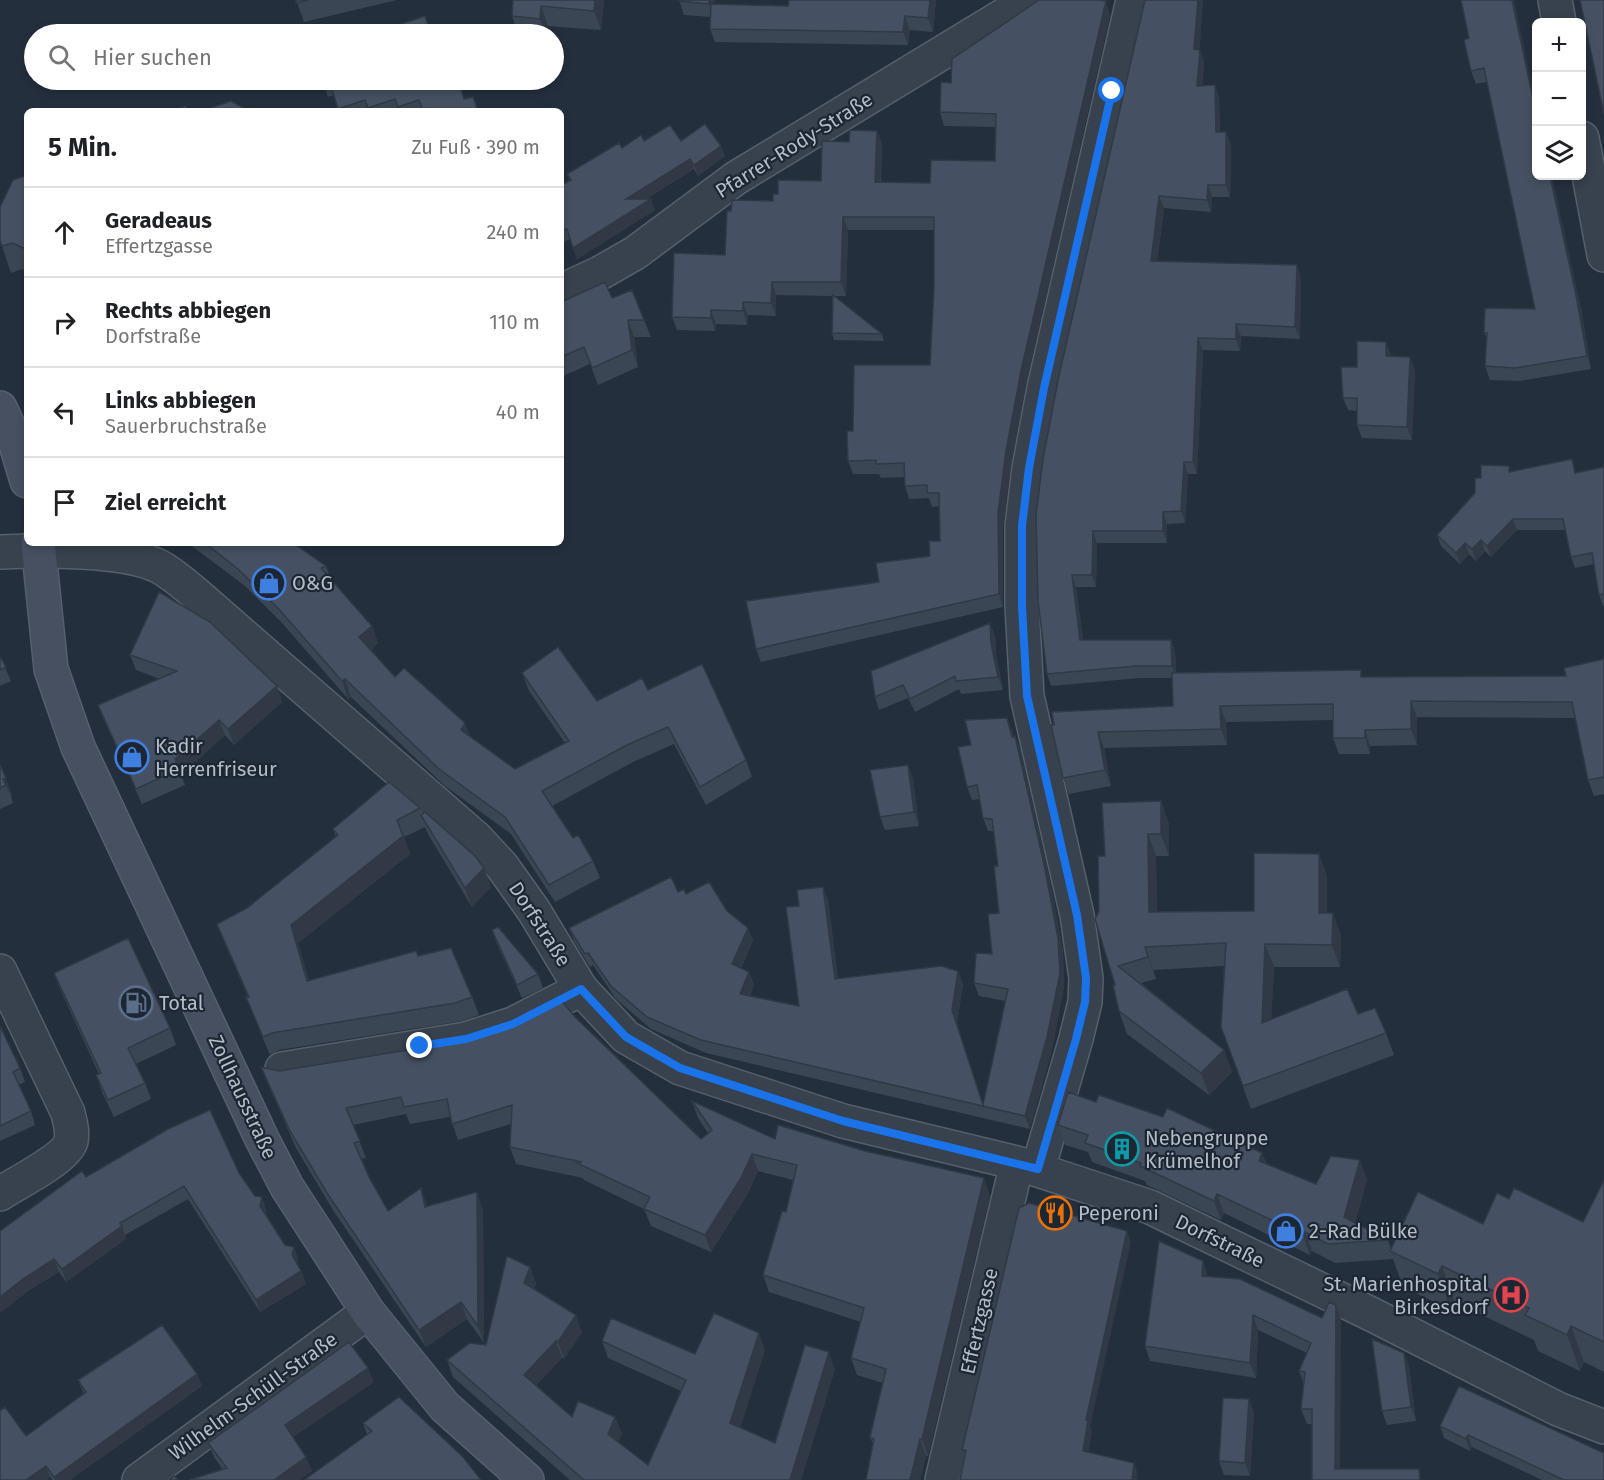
<!DOCTYPE html>
<html lang="de">
<meta charset="utf-8">
<style>
:root{--surface:#fff;--page:#f6f6f6;--text:#202124;--muted:#757577;--line:#e0e0e0}
body{margin:0;font-family:"Fira Sans",sans-serif;background:var(--page);color:var(--text)}
.controls{position:absolute;right:18px;top:18px;display:grid;overflow:hidden;border-radius:9px;box-shadow:0 3px 9px #0003}
.controls button{width:54px;height:54px;display:grid;place-items:center;padding:0;border:0;border-bottom:2px solid var(--line);background:var(--surface);color:var(--text);font:30px sans-serif}
.stop{position:absolute;width:18px;height:18px;margin:-14px;border:4px solid #1a73e8;border-radius:50%;background:#fff}
.stop.end{background:#1a73e8;border-color:#fff;box-shadow:0 2px 6px #0008}
.list{margin:0;padding:0;list-style:none}
h2{display:flex;justify-content:space-between;align-items:center;height:78px;margin:0;padding:0 24px;font-size:26px}
h2 small{font-size:20px;font-weight:400;color:var(--muted)}
.list li{display:grid;grid-template-columns:39px 1fr auto;gap:18px;align-items:center;box-sizing:border-box;height:90px;padding:0 24px;border-top:2px solid var(--line)}
.list b{display:block;font-size:22px;white-space:nowrap}
.list p{margin:0;font-size:20px;white-space:nowrap;color:var(--muted)}
.list em{font-size:20px;font-style:normal;color:var(--muted)}
.icon{flex:none;width:33px;height:33px;fill:none;stroke:currentColor;stroke-width:2;stroke-linecap:round;stroke-linejoin:round}
.map{position:relative;flex:none;width:1604px;height:1480px;overflow:hidden}
.search{position:absolute;background:var(--surface);box-shadow:0 3px 9px #0003;left:24px;top:24px;width:540px;height:66px;display:flex;align-items:center;gap:15px;box-sizing:border-box;padding:0 21px;border-radius:33px;color:var(--muted);font-size:22px}
.panel{position:absolute;background:var(--surface);box-shadow:0 3px 9px #0003;left:24px;top:108px;width:540px;height:438px;border-radius:9px}
.map>svg:first-child{display:block}
.lines{fill:none;stroke-linecap:round;stroke-linejoin:round}
.street-casing{stroke:#565f6c;stroke-width:36}
.secondary-casing{stroke:#565f6c;stroke-width:36}
.street{stroke:#38414e;stroke-width:33}
.secondary{stroke:#465061;stroke-width:33}
.wall{fill:#3b4654}
.shaded-wall{fill:#303945}
.building{fill:#455162;stroke:#303945;stroke-width:1.5}
.route{stroke:#1a73e8;stroke-width:8}
.labels{text-anchor:middle;dominant-baseline:central;stroke-width:4.5;stroke-linejoin:round;paint-order:stroke}
.street-label{font-size:20px;fill:#b4bcc9;stroke:#1d2633}
.poi-label{font-size:20px;fill:#b4bcc9;stroke:#1d2633;text-anchor:start}
</style>
<div class="map">
<svg width="1604" height="1480" viewBox="0 0 1604 1480">
<rect width="100%" height="100%" fill="#242f3e"/>
<g class="lines">
<defs>
<path id="street" d="M 1555,0 L 1559,22
M 1582,138 L 1604,255
M 561,291 L 600,273 L 635,253 L 736,178 L 1029,0
M 0,552 C 39,550 127,549 160,567 C 176,576 190,589 204,601 L 476,838 L 502,866 L 534,911 L 581,989 L 626,1037 L 680,1068 L 843,1121 L 1017,1163 L 1150,1207 L 1373,1315 L 1558,1409 L 1604,1427
M 0,971 L 68,1113 C 70,1122 73,1131 71,1141 C 66,1159 16,1183 0,1194
M 282,1069 L 466,1039 L 513,1024 L 581,989
M 1038,1169 L 1076,1039 L 1085,1002 L 1086,978 L 1077,915 L 1027,696 L 1022,606 L 1022,526 L 1029,468 L 1044,388 L 1133,0
M 139,1480 L 368,1312
M 942,1480 L 1017,1163"/>
<path id="secondary" d="M 0,408 L 15,441 L 27,481
M 38,543 L 51,669 L 78,747 L 262,1139 L 287,1187 L 368,1312 L 445,1407 L 527,1480"/>
</defs>
<use href="#street" class="street-casing"/>
<use href="#secondary" class="secondary-casing"/>
<use href="#street" class="street"/>
<use href="#secondary" class="secondary"/>
</g>
<path class="wall" d="M 296,0 L 397,0 L 304,22 Z
M 513,0 L 604,0 L 601,30 L 548,26 L 548,34 L 518,34 L 512,16 Z
M 679,0 L 715,0 L 714,4 L 788,6 L 789,0 L 936,0 L 933,32 L 910,30 L 908,45 L 715,42 L 710,29 L 711,17 L 684,15 Z
M 1461,0 L 1581,308 L 1591,369 L 1520,381 L 1490,380 L 1485,366 L 1487,339 L 1484,333 L 1535,309 L 1487,82 L 1476,84 L 1471,71 L 1469,38 Z
M 1110,15 L 1026,384 L 1011,465 L 1003,526 L 1003,607 L 761,662 L 756,649 L 879,582 L 930,556 L 940,541 L 940,506 L 932,507 L 929,498 L 909,499 L 905,486 L 905,477 L 881,478 L 879,474 L 853,474 L 848,461 L 853,431 L 930,365 L 934,289 L 934,230 L 848,230 L 846,296 L 833,296 L 882,334 L 884,341 L 834,340 L 832,333 L 832,296 L 776,295 L 776,316 L 748,315 L 747,325 L 716,324 L 715,331 L 677,330 L 672,317 L 725,255 L 731,211 L 773,201 L 778,194 L 821,181 L 849,142 L 877,131 L 882,144 L 881,182 L 930,183 L 995,161 L 996,127 L 944,126 L 940,112 L 951,83 Z
M 1200,50 L 1204,62 L 1202,86 L 1219,97 L 1220,132 L 1231,144 L 1230,197 L 1212,197 L 1211,212 L 1164,208 L 1157,261 L 1301,277 L 1300,339 L 1241,336 L 1240,351 L 1203,350 L 1197,474 L 1188,474 L 1185,523 L 1167,524 L 1167,543 L 1097,543 L 1096,587 L 1076,587 L 1083,640 L 1171,640 L 1175,652 L 1176,673 L 1363,677 L 1566,676 L 1604,659 L 1604,794 L 1594,796 L 1588,780 L 1575,718 L 1417,717 L 1417,745 L 1370,746 L 1370,754 L 1339,754 L 1333,738 L 1333,720 L 1226,722 L 1227,745 L 1104,748 L 1111,786 L 1069,794 L 1063,778 L 1051,725 L 1173,706 L 1172,678 L 1140,678 L 1051,686 L 1047,674 L 1038,601 Z
M 322,80 L 454,80 L 456,87 L 465,99 L 478,111 L 339,111 L 334,95 L 328,97 Z
M 644,141 L 681,141 L 721,146 L 725,156 L 698,176 L 694,169 L 646,199 L 655,210 L 577,259 L 570,239 L 561,243 L 561,185 L 570,181 L 567,174 L 622,148 Z
M 27,175 L 27,272 L 22,269 L 11,273 L 2,246 Z
M 612,298 L 644,320 L 651,337 L 634,337 L 638,367 L 598,385 L 590,364 L 561,377 L 561,302 Z
M 1391,355 L 1391,356 L 1415,370 L 1412,440 L 1362,438 L 1357,425 L 1357,411 L 1348,410 L 1343,398 L 1357,367 Z
M 1604,467 L 1604,606 L 1603,606 L 1599,595 L 1594,564 L 1575,568 L 1571,557 L 1565,530 L 1517,530 L 1491,557 L 1485,551 L 1476,561 L 1469,554 L 1460,564 L 1441,546 L 1437,535 L 1475,493 L 1481,478 L 1511,472 L 1577,472 Z
M 188,543 L 293,543 L 326,566 L 331,579 L 372,626 L 378,643 L 371,650 L 395,677 L 470,737 L 515,769 L 565,743 L 529,691 L 522,673 L 597,701 L 648,690 L 746,760 L 752,777 L 706,805 L 674,744 L 633,762 L 552,806 L 573,838 L 593,861 L 600,878 L 555,902 L 511,834 L 445,786 L 351,697 L 348,699 L 283,624 L 245,586 Z
M 995,635 L 996,655 L 1003,690 L 961,694 L 959,689 L 915,712 L 908,698 L 879,710 L 875,697 Z
M 130,655 L 277,686 L 282,702 L 234,745 L 225,735 L 181,775 L 185,785 L 142,804 L 104,720 L 98,705 L 160,679 L 136,670 Z
M 0,656 L 11,681 L 0,686 Z
M 1012,730 L 1013,736 L 1015,736 L 1020,749 L 1049,877 L 1063,951 L 1064,986 L 1052,1050 L 1030,1129 L 706,1053 L 651,1029 L 616,999 L 593,965 L 590,967 L 574,941 L 569,928 L 678,892 L 686,894 L 727,911 L 748,928 L 753,941 L 741,968 L 749,972 L 754,985 L 750,996 L 799,1006 L 799,906 L 823,887 L 828,900 L 838,979 L 958,971 L 963,984 L 957,1023 L 983,1104 L 1005,1001 L 979,996 L 974,983 L 992,954 L 999,913 L 998,866 L 994,831 L 988,831 L 983,818 L 980,799 L 972,800 L 967,787 L 971,745 Z
M 0,765 L 12,795 L 11,796 L 13,803 L 0,809 Z
M 908,765 L 913,779 L 919,826 L 885,830 L 880,817 Z
M 1161,801 L 1169,824 L 1169,856 L 1156,856 L 1157,912 L 1254,911 L 1319,854 L 1327,876 L 1327,913 L 1333,913 L 1341,936 L 1340,967 L 1274,967 L 1271,1020 L 1358,1014 L 1386,1033 L 1394,1055 L 1251,1109 L 1221,1027 L 1224,966 L 1153,970 L 1156,979 L 1141,983 L 1224,1050 L 1232,1072 L 1209,1095 L 1127,1034 L 1119,1011 L 1115,985 L 1099,911 L 1105,856 Z
M 420,808 L 422,815 L 484,868 L 491,887 L 472,907 L 428,834 L 425,827 L 404,837 L 410,854 L 298,943 L 309,981 L 418,956 L 472,997 L 479,1015 L 462,1021 L 279,1050 L 270,1055 L 253,1015 L 246,997 L 248,997 L 224,942 L 217,924 L 247,908 L 336,837 L 333,829 Z
M 492,930 L 538,974 L 543,988 L 522,998 L 497,944 Z
M 54,973 L 170,1028 L 176,1045 L 136,1064 L 145,1083 L 151,1099 L 114,1117 L 102,1092 L 96,1075 L 99,1074 L 60,989 Z
M 574,1016 L 701,1139 L 708,1133 L 698,1118 L 692,1101 L 775,1139 L 990,1195 L 928,1456 L 926,1456 L 920,1480 L 866,1480 L 873,1444 L 870,1437 L 883,1383 L 857,1375 L 851,1358 L 861,1322 L 769,1292 L 763,1275 L 786,1212 L 793,1180 L 758,1171 L 747,1195 L 711,1252 L 651,1226 L 644,1209 L 584,1180 L 583,1178 L 516,1164 L 510,1147 L 511,1124 L 458,1140 L 450,1117 L 410,1124 L 406,1114 L 353,1125 L 366,1158 L 361,1159 L 370,1179 L 388,1211 L 427,1206 L 483,1209 L 484,1343 L 467,1319 L 426,1347 L 333,1210 L 296,1148 L 268,1084 L 261,1067 L 279,1071 L 463,1041 Z
M 0,1026 L 20,1068 L 25,1082 L 18,1085 L 31,1111 L 35,1125 L 0,1141 Z
M 1096,1102 L 1262,1153 L 1266,1163 L 1316,1184 L 1367,1179 L 1355,1223 L 1388,1240 L 1391,1249 L 1483,1224 L 1509,1199 L 1583,1222 L 1604,1180 L 1604,1372 L 1584,1362 L 1580,1371 L 1538,1351 L 1534,1340 L 1455,1302 L 1451,1310 L 1403,1287 L 1393,1259 L 1335,1263 L 1312,1251 L 1310,1255 L 1224,1213 L 1221,1220 L 1147,1185 L 1145,1181 L 1092,1162 L 1088,1152 L 1065,1145 L 1058,1125 Z
M 239,1173 L 255,1196 L 262,1197 L 266,1210 L 266,1214 L 285,1245 L 294,1247 L 298,1259 L 297,1265 L 301,1271 L 306,1284 L 260,1312 L 188,1199 L 125,1235 L 126,1239 L 66,1282 L 59,1272 L 28,1291 L 0,1313 L 0,1231 L 86,1177 Z
M 530,1267 L 536,1284 L 534,1289 L 582,1332 L 564,1359 L 562,1358 L 536,1385 L 572,1417 L 615,1417 L 622,1434 L 618,1442 L 648,1465 L 681,1391 L 608,1358 L 602,1341 L 695,1354 L 765,1350 L 740,1428 L 775,1443 L 835,1369 L 801,1480 L 570,1480 L 453,1377 L 447,1360 L 486,1345 Z
M 1208,1276 L 1322,1318 L 1336,1305 L 1341,1320 L 1312,1480 L 1312,1424 L 1307,1424 L 1301,1409 L 1304,1384 L 1299,1371 L 1307,1353 L 1258,1330 L 1256,1378 L 1150,1361 L 1145,1346 Z
M 1404,1353 L 1409,1367 L 1416,1421 L 1387,1425 L 1382,1411 Z
M 197,1374 L 202,1386 L 70,1480 L 52,1480 L 50,1477 L 46,1480 L 0,1480 L 26,1436 L 84,1394 L 78,1380 Z
M 374,1382 L 293,1437 L 312,1471 L 299,1480 L 189,1480 L 223,1470 L 214,1457 L 208,1443 Z
M 1249,1399 L 1254,1413 L 1250,1476 L 1224,1475 L 1219,1461 Z
M 363,1423 L 481,1480 L 367,1435 Z
M 1440,1426 L 1604,1453 L 1604,1480 L 1542,1480 L 1472,1447 L 1470,1451 L 1444,1438 Z"/>
<path class="shaded-wall" d="M 595,0 L 604,0 L 601,30 L 594,11 Z
M 709,0 L 715,0 L 714,17 L 709,4 Z
M 930,0 L 936,0 L 933,32 L 928,18 Z
M 1198,0 L 1203,0 L 1199,61 L 1194,49 Z
M 1512,0 L 1514,0 L 1536,104 L 1536,112 Z
M 1106,1 L 1110,15 L 1026,384 L 1011,465 L 1003,526 L 1003,607 L 999,594 L 998,513 L 1006,451 L 1021,371 Z
M 541,6 L 548,26 L 548,34 L 546,34 L 540,19 Z
M 905,16 L 910,30 L 908,45 L 903,32 Z
M 1200,50 L 1204,62 L 1202,98 L 1197,86 Z
M 1215,85 L 1219,97 L 1220,144 L 1216,132 Z
M 877,131 L 882,144 L 880,195 L 875,182 Z
M 1226,132 L 1231,144 L 1230,197 L 1226,185 Z
M 721,146 L 725,156 L 698,176 L 694,165 Z
M 690,159 L 694,169 L 630,209 L 626,199 Z
M 1550,176 L 1552,176 L 1581,308 L 1591,369 L 1587,356 Z
M 1208,185 L 1212,197 L 1211,212 L 1207,200 Z
M 1159,196 L 1164,208 L 1156,273 L 1151,261 Z
M 651,199 L 655,210 L 577,259 L 573,248 Z
M 843,217 L 848,230 L 846,296 L 841,282 Z
M 1297,265 L 1301,277 L 1300,339 L 1295,327 Z
M 772,282 L 776,295 L 776,316 L 771,303 Z
M 743,302 L 748,315 L 747,325 L 743,311 Z
M 711,310 L 716,324 L 715,331 L 711,318 Z
M 628,320 L 634,337 L 638,367 L 632,350 Z
M 1236,324 L 1241,336 L 1240,351 L 1236,339 Z
M 1198,338 L 1203,350 L 1197,474 L 1193,462 Z
M 1386,342 L 1391,355 L 1390,368 L 1386,356 Z
M 1410,357 L 1415,370 L 1412,440 L 1407,427 Z
M 1184,462 L 1188,474 L 1185,523 L 1181,511 Z
M 1163,512 L 1167,524 L 1167,543 L 1163,531 Z
M 1513,519 L 1517,530 L 1491,557 L 1487,546 Z
M 1093,531 L 1097,543 L 1096,587 L 1092,575 Z
M 1481,540 L 1485,551 L 1476,561 L 1472,549 Z
M 1465,543 L 1469,554 L 1460,564 L 1456,553 Z
M 1072,575 L 1076,587 L 1085,652 L 1080,640 Z
M 990,623 L 995,635 L 996,655 L 1003,690 L 998,677 L 991,643 Z
M 372,626 L 378,643 L 366,654 L 359,637 Z
M 1171,640 L 1175,652 L 1176,678 L 1172,666 Z
M 345,679 L 351,697 L 348,699 L 342,681 Z
M 277,686 L 282,702 L 234,745 L 228,729 Z
M 1411,701 L 1417,717 L 1417,745 L 1411,729 Z
M 1220,706 L 1226,722 L 1227,745 L 1221,729 Z
M 1007,718 L 1012,730 L 1016,750 L 1012,737 Z
M 219,720 L 225,735 L 181,775 L 175,759 Z
M 465,723 L 472,741 L 461,730 Z
M 1365,730 L 1370,746 L 1370,754 L 1365,738 Z
M 1098,732 L 1104,748 L 1111,786 L 1105,770 Z
M 1015,736 L 1020,749 L 1049,877 L 1063,951 L 1064,986 L 1052,1050 L 1030,1129 L 1025,1116 Z
M 908,765 L 913,779 L 919,826 L 914,812 Z
M 6,778 L 12,795 L 11,796 L 3,779 Z
M 1161,801 L 1169,824 L 1169,856 L 1161,834 Z
M 1148,834 L 1156,856 L 1157,934 L 1149,912 Z
M 403,836 L 410,854 L 298,943 L 314,999 L 307,981 L 291,925 Z
M 1319,854 L 1327,876 L 1327,935 L 1319,913 Z
M 484,868 L 491,887 L 472,907 L 465,888 Z
M 823,887 L 828,900 L 839,992 L 835,979 Z
M 1333,913 L 1341,936 L 1340,967 L 1332,945 Z
M 748,928 L 753,941 L 736,977 L 732,964 Z
M 1265,944 L 1274,967 L 1270,1046 L 1262,1023 Z
M 1145,947 L 1153,970 L 1156,979 L 1148,957 Z
M 958,971 L 963,984 L 957,1023 L 984,1107 L 952,1010 Z
M 749,972 L 754,985 L 745,1007 L 740,994 Z
M 1224,1050 L 1232,1072 L 1209,1095 L 1201,1073 Z
M 1262,1153 L 1269,1173 L 1259,1161 Z
M 752,1154 L 758,1171 L 747,1195 L 711,1252 L 705,1235 Z
M 1360,1160 L 1367,1179 L 1351,1237 L 1344,1217 Z
M 984,1178 L 990,1195 L 928,1456 L 922,1439 Z
M 421,1188 L 427,1205 L 431,1224 L 425,1207 Z
M 477,1192 L 483,1209 L 484,1343 L 478,1326 Z
M 1217,1194 L 1224,1213 L 1221,1220 L 1214,1201 Z
M 262,1197 L 266,1210 L 265,1219 L 260,1206 Z
M 122,1226 L 126,1239 L 66,1282 L 62,1269 Z
M 1127,1231 L 1131,1242 L 1090,1427 L 1092,1431 L 1087,1462 L 1083,1451 L 1086,1420 Z
M 1305,1232 L 1312,1251 L 1310,1255 L 1303,1235 Z
M 294,1247 L 298,1259 L 296,1268 L 292,1255 Z
M 54,1259 L 59,1272 L 28,1291 L 0,1313 L 0,1297 L 23,1279 Z
M 1203,1261 L 1208,1276 L 1207,1291 L 1202,1276 Z
M 1442,1266 L 1455,1302 L 1451,1310 L 1438,1274 Z
M 530,1267 L 536,1284 L 530,1300 L 524,1283 Z
M 301,1271 L 306,1284 L 260,1312 L 256,1300 Z
M 461,1302 L 467,1319 L 426,1347 L 419,1330 Z
M 1336,1305 L 1341,1320 L 1340,1480 L 1335,1469 Z
M 576,1315 L 582,1332 L 564,1359 L 558,1342 Z
M 1253,1315 L 1258,1330 L 1256,1378 L 1250,1363 Z
M 1571,1326 L 1584,1362 L 1580,1371 L 1567,1335 Z
M 759,1333 L 765,1350 L 736,1440 L 730,1423 Z
M 556,1341 L 562,1358 L 530,1392 L 524,1375 Z
M 829,1352 L 835,1369 L 801,1480 L 790,1480 Z
M 1404,1353 L 1409,1367 L 1416,1421 L 1411,1407 Z
M 368,1368 L 374,1382 L 290,1439 L 285,1425 Z
M 197,1374 L 202,1386 L 70,1480 L 55,1480 L 54,1477 Z
M 1249,1399 L 1254,1413 L 1250,1476 L 1245,1463 Z
M 615,1417 L 622,1434 L 614,1451 L 608,1434 Z
M 1468,1435 L 1472,1447 L 1470,1451 L 1466,1439 Z
M 920,1439 L 926,1456 L 920,1480 L 910,1480 Z
M 306,1457 L 312,1471 L 299,1480 L 274,1480 Z
M 1134,1463 L 1138,1474 L 1137,1480 L 1132,1480 Z
M 46,1466 L 50,1477 L 46,1480 L 26,1480 Z"/>
<path class="building" d="M 296,0 L 309,0 L 296,3 Z
M 513,0 L 595,0 L 594,11 L 541,6 L 540,19 L 512,16 Z
M 679,0 L 709,0 L 709,4 L 679,1 Z
M 789,0 L 930,0 L 928,18 L 905,16 L 903,32 L 710,29 L 711,4 L 788,6 Z
M 1039,0 L 1099,0 L 1106,1 L 1021,371 L 1006,451 L 998,513 L 999,594 L 756,649 L 746,601 L 879,582 L 876,563 L 930,556 L 929,541 L 940,541 L 939,493 L 927,493 L 927,485 L 905,486 L 904,463 L 876,464 L 876,460 L 848,461 L 847,431 L 853,431 L 854,365 L 930,365 L 934,289 L 934,217 L 843,217 L 841,282 L 772,282 L 771,303 L 743,302 L 743,311 L 711,310 L 711,318 L 672,317 L 674,253 L 725,255 L 727,211 L 731,211 L 732,200 L 773,201 L 773,194 L 778,194 L 778,180 L 821,181 L 822,141 L 849,142 L 850,130 L 877,131 L 875,182 L 930,183 L 931,160 L 995,161 L 996,114 L 940,112 L 941,82 L 951,83 L 952,59 Z
M 1145,0 L 1198,0 L 1194,49 L 1200,50 L 1197,86 L 1215,85 L 1216,132 L 1226,132 L 1226,185 L 1208,185 L 1207,200 L 1159,196 L 1151,261 L 1297,265 L 1295,327 L 1236,324 L 1236,339 L 1198,338 L 1193,462 L 1184,462 L 1181,511 L 1163,512 L 1163,531 L 1093,531 L 1092,575 L 1072,575 L 1080,640 L 1171,640 L 1172,666 L 1136,666 L 1047,674 L 1038,601 L 1036,515 L 1043,459 L 1058,380 Z
M 1461,0 L 1512,0 L 1536,112 L 1536,176 L 1550,176 L 1576,295 L 1587,356 L 1515,368 L 1485,366 L 1487,333 L 1484,333 L 1485,308 L 1535,309 L 1484,68 L 1471,71 L 1464,40 L 1469,38 Z
M 1580,0 L 1604,0 L 1604,114 Z
M 425,16 L 431,34 L 371,34 Z
M 329,80 L 453,80 L 456,87 L 460,86 L 464,99 L 473,97 L 478,111 L 423,111 L 419,100 L 398,107 L 395,99 L 368,108 L 365,100 L 338,109 Z
M 231,101 L 249,111 L 202,111 Z
M 186,106 L 188,111 L 171,111 Z
M 705,124 L 721,146 L 694,165 L 690,159 L 626,199 L 651,199 L 573,248 L 567,229 L 561,231 L 561,185 L 571,180 L 567,174 L 619,143 L 622,148 L 641,135 L 644,141 L 670,125 L 681,141 Z
M 27,175 L 27,250 L 13,243 L 2,246 L 0,241 L 0,207 L 13,180 Z
M 605,282 L 612,298 L 632,290 L 644,320 L 628,320 L 632,350 L 592,368 L 584,347 L 561,357 L 561,302 Z
M 833,295 L 882,334 L 832,333 Z
M 1357,341 L 1386,342 L 1386,356 L 1410,357 L 1407,427 L 1357,425 L 1357,398 L 1343,398 L 1341,367 L 1357,367 Z
M 1572,459 L 1575,473 L 1604,467 L 1604,594 L 1599,595 L 1592,553 L 1571,557 L 1563,519 L 1513,519 L 1487,546 L 1481,540 L 1472,549 L 1465,543 L 1456,553 L 1437,535 L 1475,493 L 1475,478 L 1481,478 L 1481,465 L 1509,466 L 1509,472 Z
M 205,543 L 293,543 L 326,566 L 321,568 L 372,626 L 359,637 L 395,677 L 404,668 L 465,723 L 461,730 L 515,769 L 569,741 L 522,673 L 558,647 L 597,701 L 642,678 L 648,690 L 702,664 L 746,760 L 700,787 L 668,727 L 627,745 L 542,791 L 573,838 L 578,835 L 593,861 L 549,885 L 505,817 L 439,769 L 345,679 L 342,681 L 277,607 L 238,569 Z
M 159,592 L 210,622 L 277,686 L 228,729 L 219,720 L 175,759 L 179,769 L 136,789 L 98,705 L 177,671 L 130,655 Z
M 990,623 L 991,643 L 998,677 L 956,681 L 955,676 L 910,699 L 903,685 L 875,697 L 871,671 Z
M 0,656 L 6,667 L 0,670 Z
M 1604,659 L 1604,777 L 1588,780 L 1572,702 L 1411,701 L 1411,729 L 1365,730 L 1365,738 L 1333,738 L 1333,704 L 1220,706 L 1221,729 L 1098,732 L 1105,770 L 1063,778 L 1051,725 L 1054,725 L 1052,712 L 1173,706 L 1172,673 L 1361,670 L 1361,677 L 1566,676 L 1564,668 Z
M 1007,718 L 1012,737 L 1015,736 L 1044,864 L 1058,938 L 1060,973 L 1047,1037 L 1025,1116 L 701,1040 L 647,1017 L 611,986 L 588,953 L 585,954 L 569,928 L 671,877 L 678,892 L 684,889 L 686,894 L 709,882 L 727,911 L 748,928 L 732,964 L 749,972 L 740,994 L 799,1006 L 786,907 L 799,906 L 797,890 L 823,887 L 835,979 L 941,966 L 958,971 L 952,1010 L 983,1105 L 1008,989 L 974,983 L 976,953 L 992,954 L 988,914 L 999,913 L 994,866 L 998,866 L 992,819 L 983,818 L 977,785 L 967,787 L 958,747 L 971,745 L 965,720 Z
M 0,765 L 6,778 L 3,779 L 6,785 L 0,788 Z
M 908,765 L 914,812 L 880,817 L 870,770 Z
M 389,782 L 420,808 L 397,820 L 403,836 L 291,925 L 307,981 L 416,951 L 418,956 L 451,948 L 472,997 L 455,1003 L 272,1033 L 263,1037 L 246,997 L 249,997 L 217,924 L 247,908 L 338,835 L 333,829 Z
M 1161,801 L 1161,834 L 1148,834 L 1149,912 L 1254,911 L 1254,853 L 1319,854 L 1319,913 L 1333,913 L 1332,945 L 1265,944 L 1262,1023 L 1347,989 L 1358,1014 L 1375,1008 L 1386,1033 L 1243,1086 L 1221,1027 L 1226,943 L 1145,947 L 1148,957 L 1118,966 L 1224,1050 L 1201,1073 L 1119,1011 L 1113,985 L 1115,985 L 1095,919 L 1099,911 L 1098,856 L 1105,856 L 1102,803 Z
M 425,812 L 475,856 L 484,868 L 465,888 L 421,815 Z
M 498,927 L 538,974 L 517,985 L 492,930 Z
M 128,938 L 170,1028 L 128,1048 L 145,1083 L 108,1100 L 96,1075 L 101,1073 L 54,973 Z
M 561,1000 L 574,1016 L 701,1139 L 712,1130 L 692,1101 L 775,1139 L 778,1125 L 865,1151 L 984,1178 L 922,1439 L 920,1439 L 910,1480 L 866,1480 L 874,1439 L 870,1437 L 886,1369 L 851,1358 L 864,1308 L 763,1275 L 782,1211 L 786,1212 L 797,1165 L 752,1154 L 741,1178 L 705,1235 L 644,1209 L 650,1197 L 577,1163 L 582,1162 L 510,1147 L 512,1105 L 452,1124 L 447,1099 L 404,1107 L 401,1097 L 346,1108 L 360,1141 L 354,1143 L 370,1179 L 388,1211 L 421,1188 L 425,1207 L 477,1192 L 478,1326 L 461,1302 L 419,1330 L 327,1193 L 290,1131 L 261,1067 L 279,1071 L 463,1041 L 513,1025 Z
M 0,1026 L 20,1068 L 13,1072 L 31,1111 L 0,1126 Z
M 1068,1092 L 1096,1102 L 1099,1095 L 1163,1117 L 1167,1108 L 1262,1153 L 1259,1161 L 1316,1184 L 1331,1156 L 1360,1160 L 1344,1217 L 1388,1240 L 1328,1244 L 1305,1232 L 1303,1235 L 1217,1194 L 1214,1201 L 1140,1166 L 1141,1163 L 1085,1143 L 1088,1135 L 1058,1125 Z
M 210,1110 L 239,1173 L 255,1196 L 262,1197 L 260,1206 L 285,1245 L 294,1247 L 292,1255 L 301,1271 L 256,1300 L 184,1186 L 120,1223 L 122,1226 L 62,1269 L 54,1259 L 23,1279 L 0,1297 L 0,1231 L 82,1171 L 86,1177 L 168,1129 Z
M 1604,1180 L 1604,1342 L 1571,1326 L 1567,1335 L 1525,1315 L 1529,1308 L 1442,1266 L 1438,1274 L 1390,1251 L 1418,1192 L 1483,1224 L 1497,1193 L 1509,1199 L 1514,1188 L 1583,1222 Z
M 1029,1203 L 1127,1231 L 1086,1420 L 1088,1420 L 1083,1451 L 1134,1463 L 1132,1480 L 960,1480 L 966,1450 L 962,1450 L 1019,1208 Z
M 1159,1241 L 1203,1261 L 1202,1276 L 1240,1279 L 1322,1318 L 1329,1302 L 1336,1305 L 1335,1469 L 1419,1469 L 1420,1480 L 1312,1480 L 1312,1409 L 1301,1409 L 1305,1372 L 1299,1371 L 1311,1343 L 1253,1315 L 1250,1363 L 1145,1346 Z
M 507,1256 L 530,1267 L 524,1283 L 576,1315 L 558,1342 L 556,1341 L 524,1375 L 572,1417 L 578,1401 L 615,1417 L 608,1434 L 648,1465 L 686,1380 L 602,1341 L 611,1318 L 695,1354 L 714,1313 L 759,1333 L 730,1423 L 775,1443 L 805,1345 L 829,1352 L 790,1480 L 584,1480 L 447,1360 L 470,1343 L 486,1345 Z
M 162,1325 L 197,1374 L 54,1477 L 46,1466 L 26,1480 L 0,1480 L 0,1411 L 5,1407 L 26,1436 L 86,1392 L 78,1380 Z
M 1372,1339 L 1404,1353 L 1411,1407 L 1382,1411 Z
M 349,1342 L 368,1368 L 285,1425 L 306,1457 L 274,1480 L 189,1480 L 227,1468 L 208,1443 Z
M 1459,1386 L 1604,1453 L 1604,1480 L 1564,1480 L 1468,1435 L 1466,1439 L 1440,1426 Z
M 399,1397 L 463,1457 L 481,1480 L 304,1480 L 372,1431 L 363,1423 Z
M 1223,1398 L 1249,1399 L 1245,1463 L 1219,1461 Z
M 174,1476 L 178,1480 L 169,1480 Z"/>
<g class="lines">
<path class="route" d="M 420,1046 L 466,1039 L 513,1024 L 581,989 L 626,1037 L 680,1068 L 843,1121 L 1038,1169 L 1076,1039 L 1085,1002 L 1086,978 L 1077,915 L 1027,696 L 1022,606 L 1022,526 L 1029,468 L 1044,388 L 1112,91"/>
</g>
<defs>
<symbol id="shop-ring" viewBox="-11 -11 22 22"><circle r="9.5" fill="#1d2633" stroke="#3f7fe0" stroke-width="1.5"/><path d="M-5-2.5h2.3a2.7 3.5 0 0 1 5.4 0H5L5.5 6h-11ZM-1.5-2.5h3a1.5 2.3 0 0 0-3 0Z" fill="#3f7fe0"/></symbol>
<symbol id="fuel-ring" viewBox="-11 -11 22 22"><circle r="9.5" fill="#1d2633" stroke="#5c6f8a" stroke-width="1.5"/><path d="M-5.5-6h7V0h2V4h1.3V-2.5L3-4.5l.8-.8L6-3V5H2.5V1h-1V6h-7ZM-4.2-4.7v3.2H.2V-4.7Z" fill="#5c6f8a"/></symbol>
<symbol id="building-ring" viewBox="-11 -11 22 22"><circle r="9.5" fill="#1d2633" stroke="#0f9aa8" stroke-width="1.5"/><path d="M-4-6H4V6H1V3H-1V6H-4ZM-2.5-4.3h1.7v1.8h-1.7ZM.8-4.3h1.7v1.8H.8ZM-2.5-1h1.7V.8h-1.7ZM.8-1h1.7V.8H.8Z" fill="#0f9aa8"/></symbol>
<symbol id="restaurant-ring" viewBox="-11 -11 22 22"><circle r="9.5" fill="#1d2633" stroke="#e8710a" stroke-width="1.5"/><path d="M-5-6h1v4h1v-4h1v4h1v-4h1v5L-1.5 .5V6h-2V.5L-5-1ZM5-6V6H3V1.5H1.5Q1.5-4 5-6Z" fill="#e8710a"/></symbol>
<symbol id="hospital-ring" viewBox="-11 -11 22 22"><circle r="9.5" fill="#1d2633" stroke="#e0444e" stroke-width="1.5"/><path d="M-5-5h3v3.5h4V-5h3V5h-3V1.5h-4V5h-3Z" fill="#e0444e"/></symbol>
</defs>
<g fill-rule="evenodd">
<use href="#shop-ring" x="250" y="564" width="38" height="38"/>
<use href="#shop-ring" x="113" y="738" width="38" height="38"/>
<use href="#fuel-ring" x="117" y="984" width="38" height="38"/>
<use href="#building-ring" x="1103" y="1130" width="38" height="38"/>
<use href="#restaurant-ring" x="1036" y="1194" width="38" height="38"/>
<use href="#shop-ring" x="1267" y="1212" width="38" height="38"/>
<use href="#hospital-ring" x="1492" y="1276" width="38" height="38"/>
</g>
<g class="labels">
<g class="street-label">
<text transform="translate(794 145) rotate(-32)">Pfarrer-Rody-Straße</text>
<text transform="translate(540 924) rotate(57)">Dorfstraße</text>
<text transform="translate(243 1097) rotate(65)">Zollhausstraße</text>
<text transform="translate(1220 1241) rotate(26)">Dorfstraße</text>
<text transform="translate(979 1321) rotate(-77)">Effertzgasse</text>
<text transform="translate(253 1396) rotate(-36)">Wilhelm-Schüll-Straße</text>
</g>
<g class="poi-label">
<text x="292" y="583">O&amp;G</text>
<text x="155" y="746">Kadir<tspan x="155" dy="23">Herrenfriseur</tspan></text>
<text x="159" y="1003">Total</text>
<text x="1145" y="1138">Nebengruppe<tspan x="1145" dy="23">Krümelhof</tspan></text>
<text x="1078" y="1213">Peperoni</text>
<text x="1309" y="1231">2-Rad Bülke</text>
<text x="1488" y="1284" text-anchor="end">St. Marienhospital<tspan x="1488" dy="23">Birkesdorf</tspan></text>
</g>
</g>
</svg>
<div class="controls">
<button>+</button>
<button>−</button>
<button><svg class="icon" aria-label="layers" viewBox="0 0 24 24"><path d="M12 4l9 5-9 5-9-5zM3 14l9 5 9-5"/></svg></button>
</div>
<div class="stop" style="left:1112px;top:91px"></div>
<div class="stop end" style="left:420px;top:1046px"></div>
<div class="search"><svg class="icon" aria-label="search" viewBox="0 0 24 24"><circle cx="10" cy="10" r="6"/><path d="M15 15l6 6"/></svg>Hier suchen</div>
<section class="panel">
<h2>5 Min.<small>Zu Fuß · 390 m</small></h2>
<ul class="list">
<li><svg class="icon" aria-label="ahead" viewBox="0 0 24 24"><path d="M12 20V5M6 11l6-6 6 6"/></svg><div><b>Geradeaus</b><p>Effertzgasse</p></div><em>240 m</em></li>
<li><svg class="icon" aria-label="right" viewBox="0 0 24 24"><path d="M7 20v-9h11M14 6l5 5-5 5"/></svg><div><b>Rechts abbiegen</b><p>Dorfstraße</p></div><em>110 m</em></li>
<li><svg class="icon" aria-label="left" viewBox="0 0 24 24"><path d="M17 20v-9H6M10 6l-5 5 5 5"/></svg><div><b>Links abbiegen</b><p>Sauerbruchstraße</p></div><em>40 m</em></li>
<li><svg class="icon" aria-label="arrive" viewBox="0 0 24 24"><path d="M6 21V4h12l-3 4 3 4H6"/></svg><div><b>Ziel erreicht</b></div></li>
</ul>
</section>
</div>
